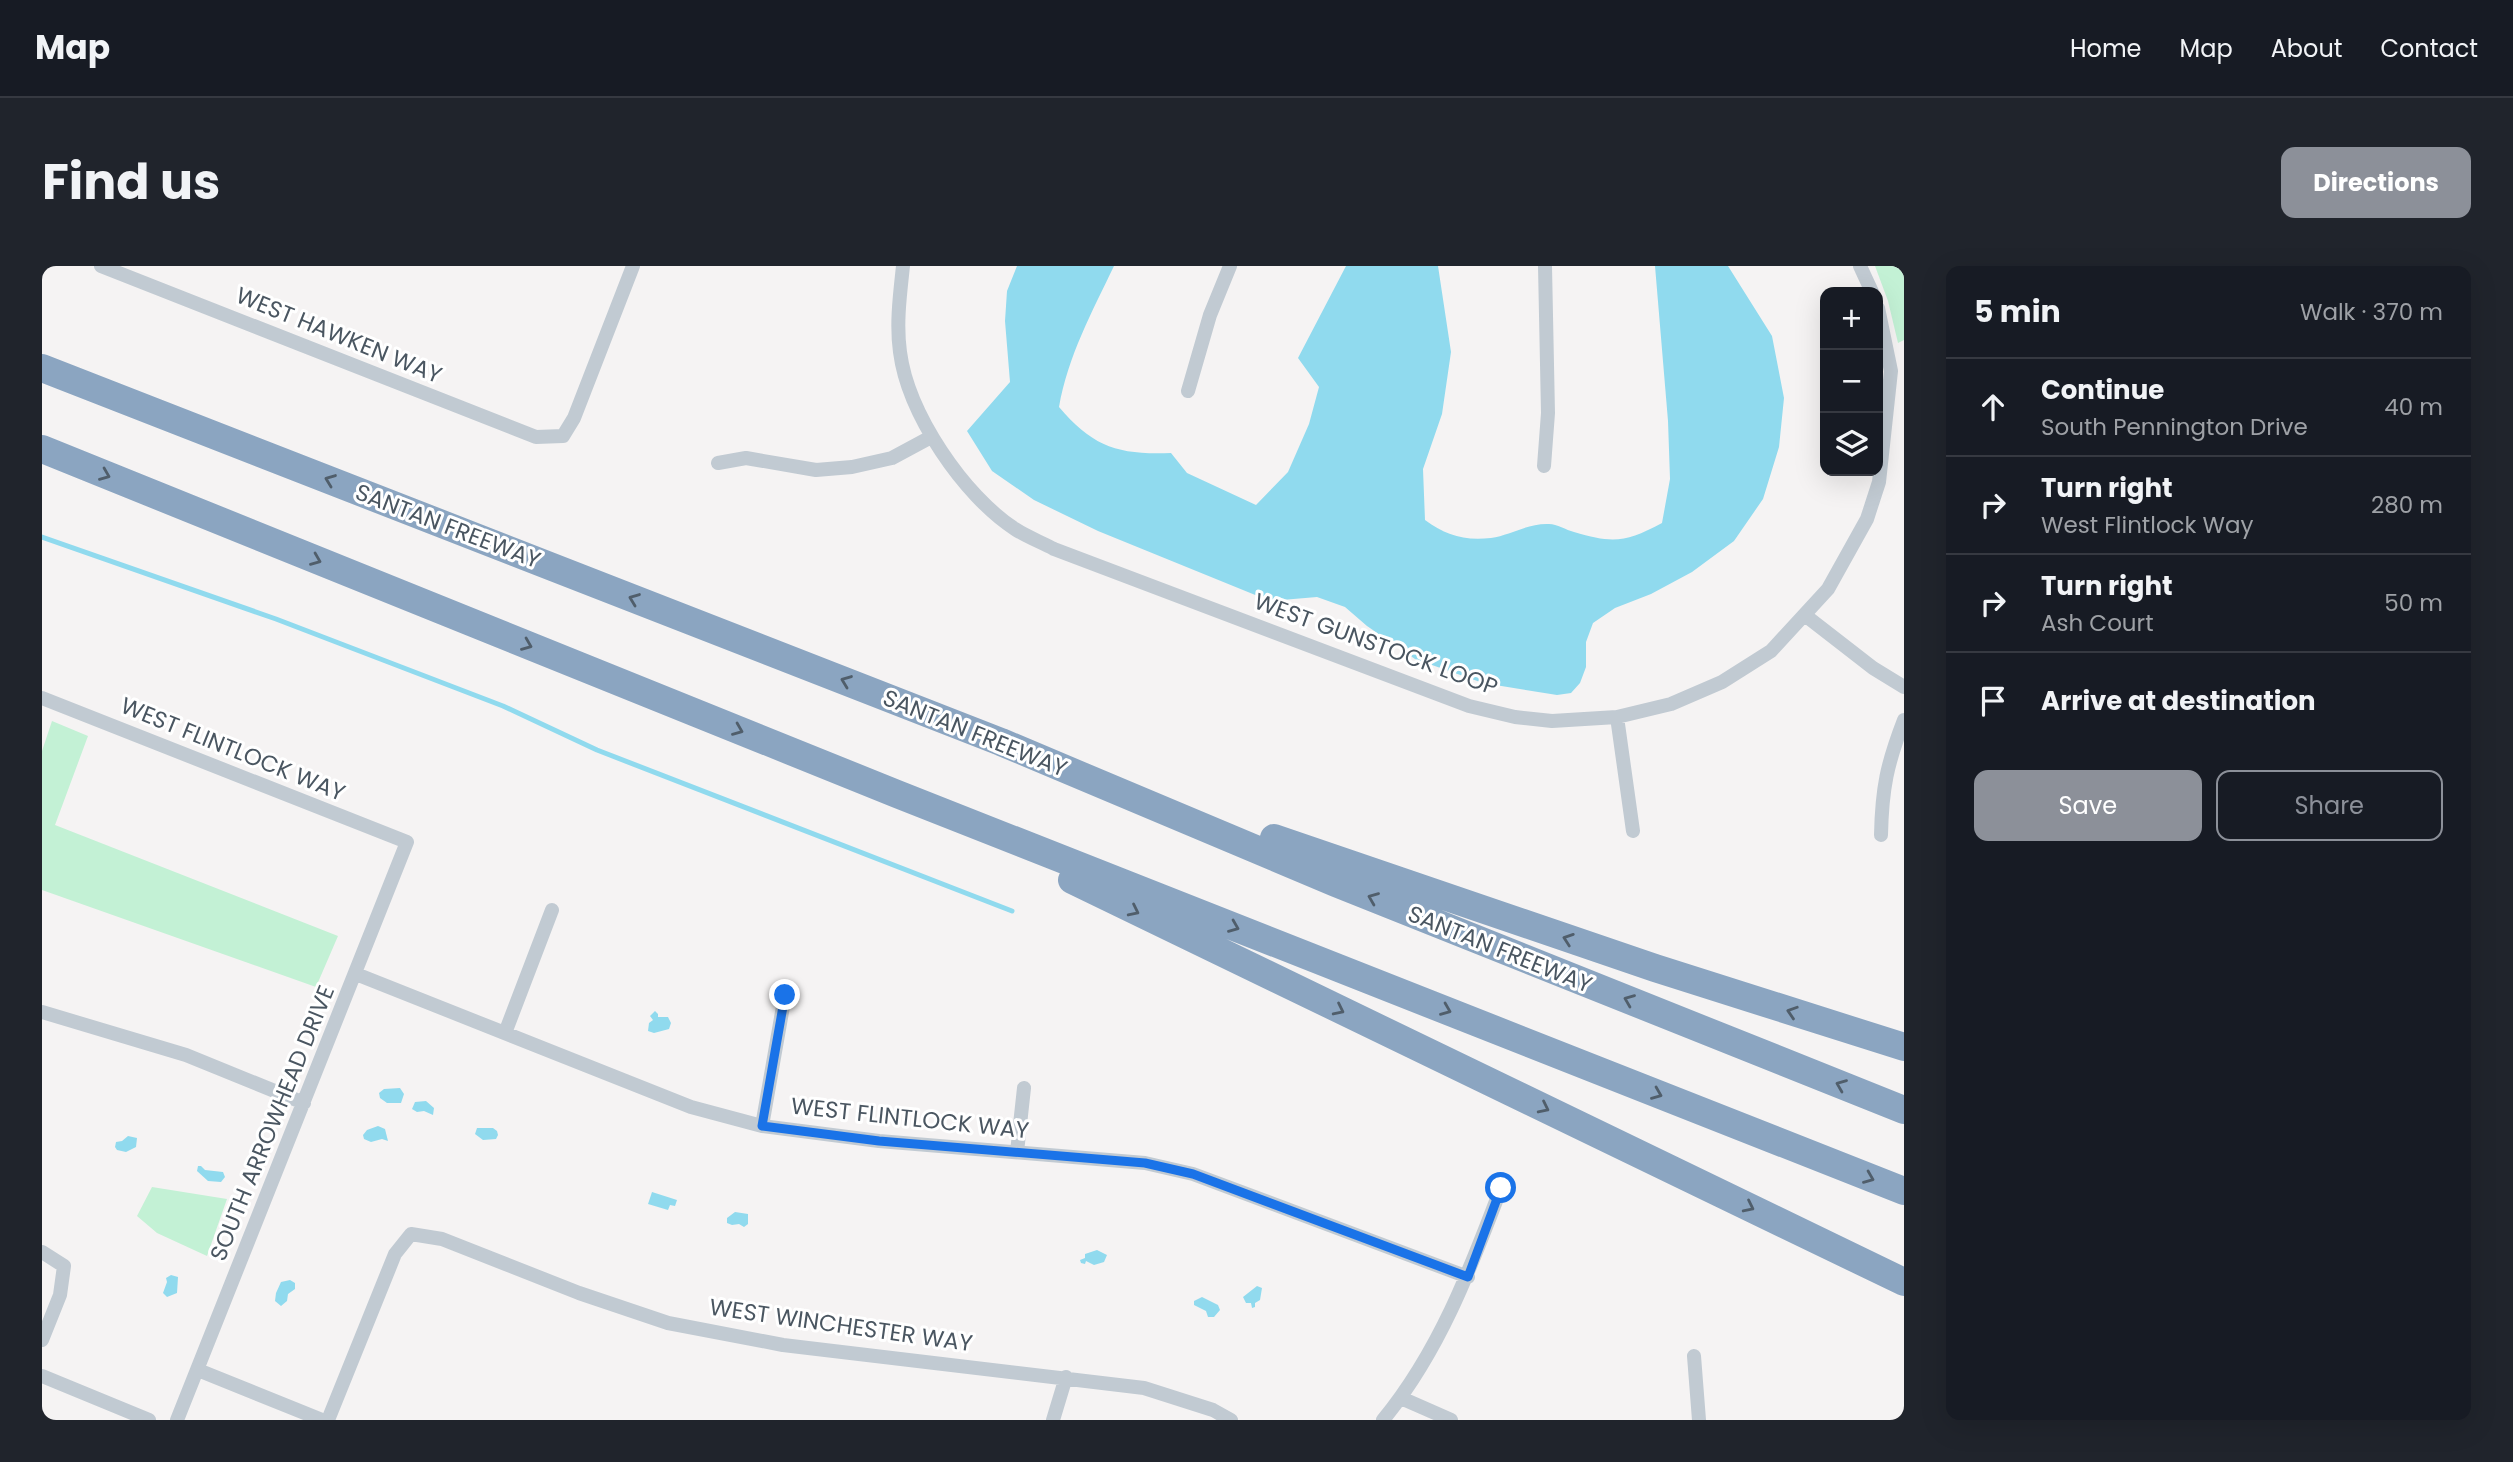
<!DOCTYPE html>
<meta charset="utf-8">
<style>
:root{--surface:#171b24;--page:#20242c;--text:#f1f3f6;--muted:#9ea1a6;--line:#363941;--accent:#8c9099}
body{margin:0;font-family:Poppins,sans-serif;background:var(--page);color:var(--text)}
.controls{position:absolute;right:21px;top:21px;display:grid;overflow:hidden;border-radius:14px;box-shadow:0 7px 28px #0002}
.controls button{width:63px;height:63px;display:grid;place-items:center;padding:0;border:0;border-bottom:2px solid var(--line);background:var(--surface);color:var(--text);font:35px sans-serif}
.stop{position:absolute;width:21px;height:21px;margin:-16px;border:5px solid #1a73e8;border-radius:50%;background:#fff}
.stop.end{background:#1a73e8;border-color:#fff;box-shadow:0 2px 7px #0008}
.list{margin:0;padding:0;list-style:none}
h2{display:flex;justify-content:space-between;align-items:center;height:91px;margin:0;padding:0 28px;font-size:30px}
h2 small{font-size:23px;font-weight:400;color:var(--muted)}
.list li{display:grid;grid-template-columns:46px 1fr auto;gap:21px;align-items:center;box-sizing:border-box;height:98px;padding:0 28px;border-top:2px solid var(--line)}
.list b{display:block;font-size:26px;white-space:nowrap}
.list p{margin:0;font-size:23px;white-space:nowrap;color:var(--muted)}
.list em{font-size:23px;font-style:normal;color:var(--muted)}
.actions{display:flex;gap:14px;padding:21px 28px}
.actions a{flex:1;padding:16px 0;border:2px solid var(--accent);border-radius:14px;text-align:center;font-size:24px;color:var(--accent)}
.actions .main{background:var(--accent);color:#fff}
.icon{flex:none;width:38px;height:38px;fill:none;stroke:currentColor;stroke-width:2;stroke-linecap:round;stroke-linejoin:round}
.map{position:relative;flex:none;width:1862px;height:1154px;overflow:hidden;border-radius:14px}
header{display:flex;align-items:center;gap:42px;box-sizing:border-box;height:98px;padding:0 35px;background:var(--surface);border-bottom:2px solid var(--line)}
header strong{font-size:33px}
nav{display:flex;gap:38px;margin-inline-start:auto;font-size:24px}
.intro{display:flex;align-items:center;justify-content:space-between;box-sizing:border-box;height:168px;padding:0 42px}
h1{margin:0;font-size:49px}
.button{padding:18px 32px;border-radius:14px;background:var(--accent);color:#fff;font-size:24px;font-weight:700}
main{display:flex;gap:42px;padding:0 42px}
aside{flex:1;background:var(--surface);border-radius:14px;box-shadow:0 7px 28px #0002}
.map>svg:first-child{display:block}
.green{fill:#c3f1d5}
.water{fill:#90daee}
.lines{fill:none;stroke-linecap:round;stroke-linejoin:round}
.stream{stroke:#90daee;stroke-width:5}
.street{stroke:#c1cad2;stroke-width:14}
.highway{stroke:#8ba5c1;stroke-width:28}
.oneway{stroke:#505e6b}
.route{stroke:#1a73e8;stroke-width:9}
.labels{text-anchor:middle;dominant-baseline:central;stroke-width:6;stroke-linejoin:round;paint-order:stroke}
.street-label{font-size:23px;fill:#4a5661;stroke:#fff}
</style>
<header>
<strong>Map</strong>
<nav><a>Home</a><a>Map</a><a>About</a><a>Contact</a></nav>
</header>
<div class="intro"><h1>Find us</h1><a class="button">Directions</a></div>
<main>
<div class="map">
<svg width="1862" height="1154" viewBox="0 0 1862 1154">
<rect width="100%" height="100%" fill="#f5f3f3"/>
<path class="green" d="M 1833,0 L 1862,0 L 1862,74 L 1856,77 L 1846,35 Z
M 10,455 L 46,470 L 13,559 L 296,670 L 274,721 L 0,624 L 0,485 Z
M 110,921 L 185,933 L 165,990 L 115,967 L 95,950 Z"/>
<path class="water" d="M 975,0 L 1072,0 C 1050,46 1026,90 1017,141 C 1051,181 1076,189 1129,187 L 1145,207 L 1214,239 L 1246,206 L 1267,158 L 1277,121 L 1256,92 L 1304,0 L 1396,0 L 1409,86 L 1400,148 L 1381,203 L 1383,254 C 1404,269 1421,275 1449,272 C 1469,269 1486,257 1507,258 C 1515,258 1524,264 1532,266 C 1572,278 1584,276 1620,257 L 1628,213 L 1626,155 L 1613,0 L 1686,0 L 1730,70 L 1742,132 L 1737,181 L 1721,233 L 1692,275 L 1650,306 L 1609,328 L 1573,342 L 1551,357 L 1544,376 L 1544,401 L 1538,417 L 1529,427 L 1515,429 L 1441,417 L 1373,393 L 1325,360 L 1303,341 L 1275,331 L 1228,335 L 1056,265 L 992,234 L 950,205 L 925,165 L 968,116 L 963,55 L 965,25 Z
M 613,745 L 616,748 L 616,751 L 626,751 L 629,757 L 627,763 L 612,767 L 606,765 L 607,757 L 611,754 L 608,750 Z
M 358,822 L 362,828 L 359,837 L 345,837 L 338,832 L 337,827 L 342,823 Z
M 384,835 L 392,842 L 391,849 L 382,845 L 375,846 L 370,843 L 373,836 Z
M 336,860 L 343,863 L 346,875 L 340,873 L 329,876 L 322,873 L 321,869 L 325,864 Z
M 435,862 L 451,862 L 455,865 L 456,869 L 454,873 L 441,874 L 433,868 Z
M 86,870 L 95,872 L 94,881 L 84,886 L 75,884 L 73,881 L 74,876 L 80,875 Z
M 156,900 L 159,900 L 163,904 L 181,906 L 183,911 L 179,916 L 166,915 L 155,905 Z
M 610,926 L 635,934 L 633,940 L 628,939 L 626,944 L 606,938 Z
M 693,946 L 706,948 L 706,958 L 702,961 L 697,958 L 690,959 L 685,957 L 685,952 Z
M 1055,984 L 1065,989 L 1062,996 L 1052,999 L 1044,995 L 1043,998 L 1039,997 L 1038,994 L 1043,992 L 1043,988 Z
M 129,1009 L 136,1011 L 135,1027 L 125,1031 L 121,1027 L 125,1016 L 124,1012 Z
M 248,1014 L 253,1017 L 253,1023 L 246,1028 L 245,1035 L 239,1040 L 233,1035 L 234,1027 L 239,1016 Z
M 1215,1020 L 1220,1022 L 1218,1034 L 1213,1037 L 1213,1041 L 1210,1042 L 1209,1037 L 1204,1037 L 1201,1031 Z
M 1160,1031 L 1176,1039 L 1178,1044 L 1172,1051 L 1166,1051 L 1164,1045 L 1152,1039 L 1152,1035 Z"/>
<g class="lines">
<path class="stream" d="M 0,271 L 234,353 L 461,440 L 555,484 L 970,645"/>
<path class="street" d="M 59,0 L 494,171 L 521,170 L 532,152 L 591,0
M 861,0 C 858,28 854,58 858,86 C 866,148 922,230 973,263 C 985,271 999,276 1012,283 L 1427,440 L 1473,451 L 1510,455 L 1575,451 L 1629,438 L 1680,416 L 1729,385 L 1786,323 L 1825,253 L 1837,216 L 1849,105 L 1836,42
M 1818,0 L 1830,26
M 1146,125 L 1168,49 L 1188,0
M 676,197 L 704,192 L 774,204 L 810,201 L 850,192 L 889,171
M 1502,200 L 1506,147 L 1503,0
M 1764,350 L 1831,402 L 1862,421
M 0,432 L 365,576 L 135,1154
M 1575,451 L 1591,565
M 1839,569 C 1840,522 1845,498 1862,454
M 314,708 L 649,841 L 720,860 L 837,875 L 1103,897 L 1151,908 L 1426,1011
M 0,746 L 144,789 L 262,837
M 463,767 L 510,644
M 720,860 L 743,729
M 975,886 L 982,822
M 0,986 L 22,1000 L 18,1029 L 0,1074
M 1652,1090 L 1657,1154
M 156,1104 L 280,1154
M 0,1110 L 107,1154
M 1359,1132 L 1409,1154
M 286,1154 L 353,988 L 369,968 L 400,973 L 537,1027 L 626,1057 L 741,1079 L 1102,1122 L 1171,1144 L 1189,1154
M 1011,1154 L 1024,1111
M 1341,1154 C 1397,1086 1428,1004 1459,922"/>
<path class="highway" d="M 0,102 L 959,476 L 1294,617 L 1862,844
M 0,183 L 855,528 L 1862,925
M 1232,572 L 1613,702 L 1862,781
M 1030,614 L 1862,1016"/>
</g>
<defs><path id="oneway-chevron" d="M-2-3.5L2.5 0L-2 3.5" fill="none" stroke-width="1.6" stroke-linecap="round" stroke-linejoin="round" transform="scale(1.75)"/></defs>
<g class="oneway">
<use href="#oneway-chevron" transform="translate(63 209) rotate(22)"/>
<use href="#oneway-chevron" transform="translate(288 214) rotate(-159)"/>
<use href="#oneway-chevron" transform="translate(274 294) rotate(22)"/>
<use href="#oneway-chevron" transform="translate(592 333) rotate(-159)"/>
<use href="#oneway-chevron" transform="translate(485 379) rotate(22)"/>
<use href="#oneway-chevron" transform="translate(804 415) rotate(-159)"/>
<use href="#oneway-chevron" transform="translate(696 464) rotate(22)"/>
<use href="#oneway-chevron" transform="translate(1331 632) rotate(-158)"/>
<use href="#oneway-chevron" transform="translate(1092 645) rotate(26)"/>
<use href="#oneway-chevron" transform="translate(1192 661) rotate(22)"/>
<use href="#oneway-chevron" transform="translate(1526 673) rotate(-161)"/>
<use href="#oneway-chevron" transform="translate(1587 734) rotate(-158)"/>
<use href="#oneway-chevron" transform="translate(1297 744) rotate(26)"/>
<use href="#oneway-chevron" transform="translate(1404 744) rotate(22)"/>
<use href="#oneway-chevron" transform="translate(1750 746) rotate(-162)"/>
<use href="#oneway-chevron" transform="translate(1799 819) rotate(-158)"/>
<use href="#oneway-chevron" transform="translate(1615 828) rotate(22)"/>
<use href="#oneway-chevron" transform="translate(1502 842) rotate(26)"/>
<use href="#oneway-chevron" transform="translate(1827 912) rotate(22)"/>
<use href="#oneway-chevron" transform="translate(1707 941) rotate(26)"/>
</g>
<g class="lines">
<path class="route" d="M 743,729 L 720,860 L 837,875 L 1103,897 L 1151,908 L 1426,1011 L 1459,922"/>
</g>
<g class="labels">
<g class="street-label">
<text transform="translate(297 69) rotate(22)">WEST HAWKEN WAY</text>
<text transform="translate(406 260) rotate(21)">SANTAN FREEWAY</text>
<text transform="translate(1334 378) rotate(20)">WEST GUNSTOCK LOOP</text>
<text transform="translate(933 467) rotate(22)">SANTAN FREEWAY</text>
<text transform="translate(191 483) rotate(22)">WEST FLINTLOCK WAY</text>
<text transform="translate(1458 683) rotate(22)">SANTAN FREEWAY</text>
<text transform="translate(868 852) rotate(6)">WEST FLINTLOCK WAY</text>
<text transform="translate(230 857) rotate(-68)">SOUTH ARROWHEAD DRIVE</text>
<text transform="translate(799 1059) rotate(8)">WEST WINCHESTER WAY</text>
</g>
</g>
</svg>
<div class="controls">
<button>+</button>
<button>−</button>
<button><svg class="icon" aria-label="layers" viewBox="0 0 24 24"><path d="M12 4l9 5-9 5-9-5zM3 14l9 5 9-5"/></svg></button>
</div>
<div class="stop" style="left:1459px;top:922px"></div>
<div class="stop end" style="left:743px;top:729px"></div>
</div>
<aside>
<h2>5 min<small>Walk · 370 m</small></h2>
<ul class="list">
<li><svg class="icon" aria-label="ahead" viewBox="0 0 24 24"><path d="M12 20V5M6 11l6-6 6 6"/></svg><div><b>Continue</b><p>South Pennington Drive</p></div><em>40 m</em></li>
<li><svg class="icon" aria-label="right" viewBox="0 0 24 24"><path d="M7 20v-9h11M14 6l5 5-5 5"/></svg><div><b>Turn right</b><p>West Flintlock Way</p></div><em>280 m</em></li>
<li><svg class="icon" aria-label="right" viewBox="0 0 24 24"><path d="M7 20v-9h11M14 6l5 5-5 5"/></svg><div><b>Turn right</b><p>Ash Court</p></div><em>50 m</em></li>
<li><svg class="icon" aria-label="arrive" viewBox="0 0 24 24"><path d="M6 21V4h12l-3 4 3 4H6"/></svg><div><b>Arrive at destination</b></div></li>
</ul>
<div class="actions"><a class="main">Save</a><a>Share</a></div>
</aside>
</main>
